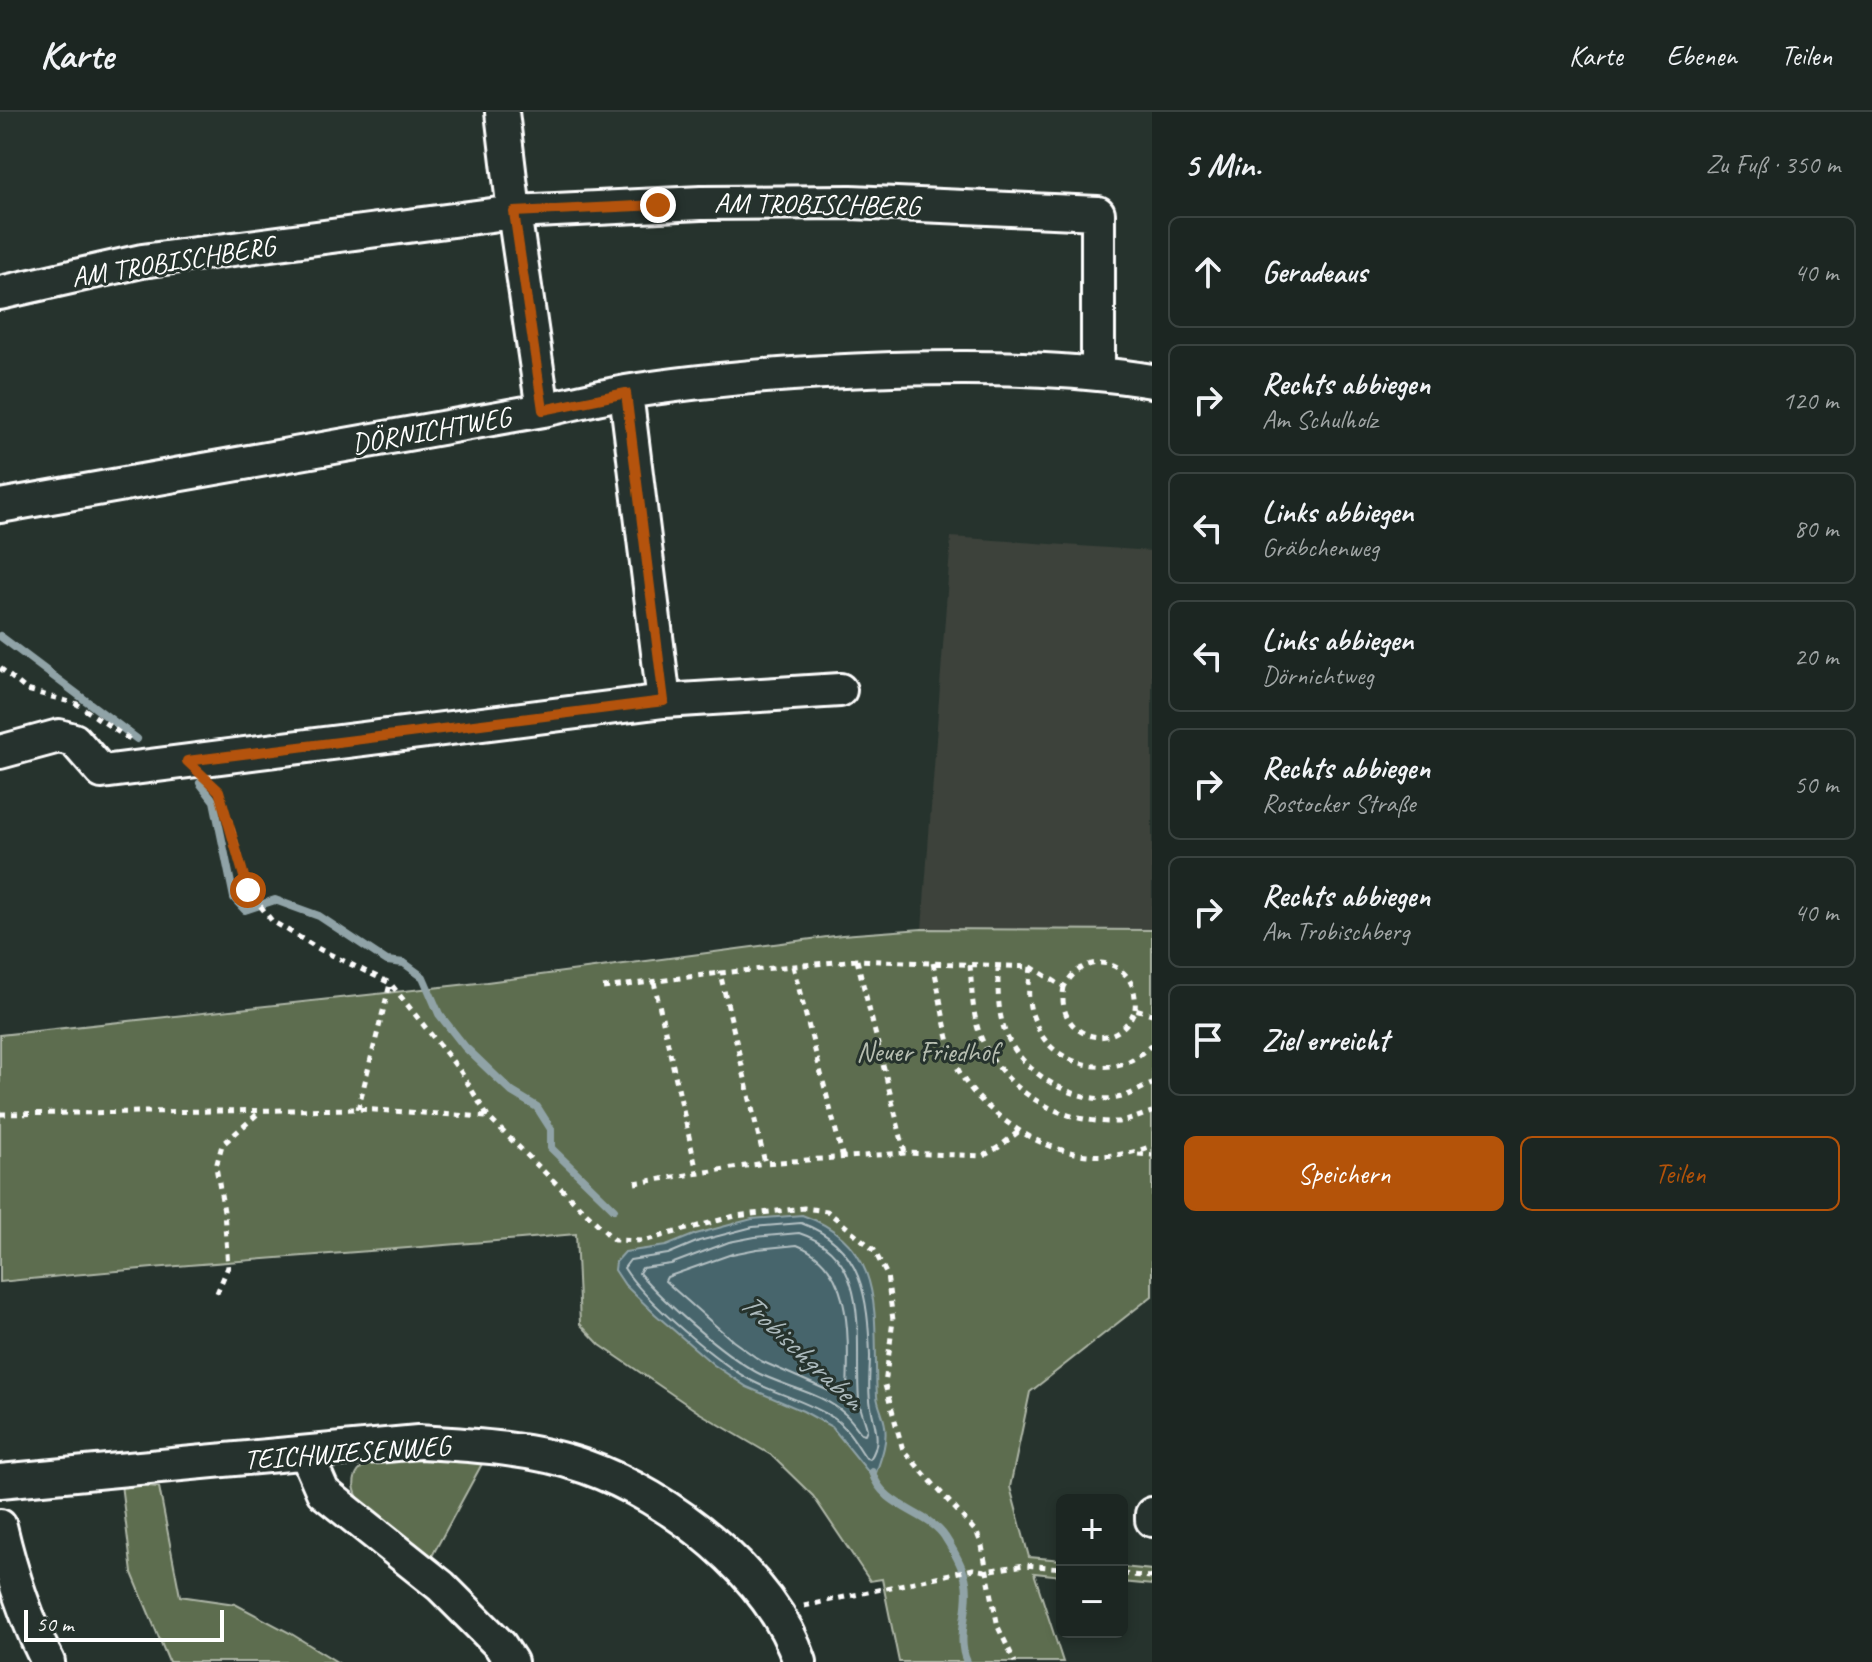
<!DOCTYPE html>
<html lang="de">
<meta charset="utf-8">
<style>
:root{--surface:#1c2622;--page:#29322f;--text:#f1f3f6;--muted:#a0a5a5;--line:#3a4340;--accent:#b45309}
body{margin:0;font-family:Caveat,sans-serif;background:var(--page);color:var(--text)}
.controls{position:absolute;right:24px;bottom:24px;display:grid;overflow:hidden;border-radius:12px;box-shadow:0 4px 12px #0003}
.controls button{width:72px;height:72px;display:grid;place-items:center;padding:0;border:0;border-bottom:2px solid var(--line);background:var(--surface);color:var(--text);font:40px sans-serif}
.scale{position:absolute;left:24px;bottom:20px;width:200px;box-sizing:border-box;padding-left:8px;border:4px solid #fff;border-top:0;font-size:22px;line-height:28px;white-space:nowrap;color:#fff;-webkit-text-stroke:6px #26332d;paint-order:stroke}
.stop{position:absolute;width:24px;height:24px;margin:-18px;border:6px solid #b45309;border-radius:50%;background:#fff}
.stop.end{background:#b45309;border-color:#fff;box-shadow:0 2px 8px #0008}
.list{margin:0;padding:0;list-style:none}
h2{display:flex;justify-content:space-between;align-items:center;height:104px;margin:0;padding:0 32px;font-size:34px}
h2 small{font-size:26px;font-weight:400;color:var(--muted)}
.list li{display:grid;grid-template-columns:52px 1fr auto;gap:24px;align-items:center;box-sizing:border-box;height:112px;margin:0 16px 16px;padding:0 16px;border:2px solid var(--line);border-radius:12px}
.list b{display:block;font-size:30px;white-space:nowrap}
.list p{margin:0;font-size:26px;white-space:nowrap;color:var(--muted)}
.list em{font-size:26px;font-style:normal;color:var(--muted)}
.actions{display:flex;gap:16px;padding:24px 32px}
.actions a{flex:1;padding:18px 0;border:2px solid var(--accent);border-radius:12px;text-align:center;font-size:28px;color:var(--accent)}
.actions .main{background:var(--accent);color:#fff}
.icon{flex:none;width:44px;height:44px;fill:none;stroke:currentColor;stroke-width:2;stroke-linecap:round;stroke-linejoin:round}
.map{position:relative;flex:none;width:1152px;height:1550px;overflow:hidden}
header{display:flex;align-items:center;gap:48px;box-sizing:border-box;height:112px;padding:0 40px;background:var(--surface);border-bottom:2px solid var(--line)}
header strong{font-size:38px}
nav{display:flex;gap:44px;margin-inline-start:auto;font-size:28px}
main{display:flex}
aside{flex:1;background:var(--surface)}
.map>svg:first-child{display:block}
.built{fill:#3c423b}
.green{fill:#5d6d4f;stroke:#aeb6a7;stroke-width:2}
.water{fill:#46656c;stroke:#90a3a7;stroke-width:2}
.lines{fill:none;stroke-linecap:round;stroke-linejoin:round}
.shore{stroke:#b5c1c4;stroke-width:2}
.stream{stroke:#90a3a7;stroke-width:8}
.minor-casing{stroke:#fff;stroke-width:38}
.path{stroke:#fff;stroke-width:5;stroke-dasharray:6 6;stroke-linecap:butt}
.minor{stroke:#26332d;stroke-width:32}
.route{stroke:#b45309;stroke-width:10}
.labels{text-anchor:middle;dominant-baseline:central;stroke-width:6;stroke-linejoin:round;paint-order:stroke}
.street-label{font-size:28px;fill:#fff;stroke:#26332d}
.park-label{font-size:28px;fill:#b6bdb0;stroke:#26332d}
.water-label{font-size:30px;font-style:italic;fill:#acbabd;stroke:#26332d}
</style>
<header>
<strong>Karte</strong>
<nav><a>Karte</a><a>Ebenen</a><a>Teilen</a></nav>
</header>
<main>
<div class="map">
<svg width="1152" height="1550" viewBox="0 0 1152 1550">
<rect width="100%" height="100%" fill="#26332d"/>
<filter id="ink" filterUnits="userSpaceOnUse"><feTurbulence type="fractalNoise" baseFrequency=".0125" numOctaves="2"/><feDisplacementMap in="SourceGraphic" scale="16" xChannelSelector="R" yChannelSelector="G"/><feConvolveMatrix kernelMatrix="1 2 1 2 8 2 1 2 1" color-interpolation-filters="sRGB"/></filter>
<g filter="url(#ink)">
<path class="built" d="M 951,425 L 1152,439 L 1152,818 L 922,817 Z"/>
<path class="green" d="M 922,817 L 1152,818 L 1152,1184 L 1030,1280 L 1010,1375 L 1029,1445 L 1062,1448 L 1062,1464 L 1034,1461 L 1063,1550 L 899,1550 L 882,1467 L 870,1469 L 813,1384 L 771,1343 L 698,1300 L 600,1233 L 580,1212 L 576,1122 C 384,1140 192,1150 0,1170 L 0,923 L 487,870 L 842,823 Z
M 437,1344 L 483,1350 L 432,1444 L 365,1395 C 358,1387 352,1378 355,1366 C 363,1340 414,1346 437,1344 Z
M 121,1372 L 159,1375 L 180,1484 L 235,1492 L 290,1521 L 337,1550 L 169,1550 L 132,1461 Z
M 1122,1455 L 1152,1458 L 1152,1473 L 1122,1470 Z"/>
<path class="water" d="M 802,1103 C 891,1134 872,1210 877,1284 C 878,1295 884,1304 885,1314 C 888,1332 879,1351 874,1367 L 832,1315 L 803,1299 L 747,1275 L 714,1253 L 655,1202 L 625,1173 L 615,1158 L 616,1150 L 625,1140 L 666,1134 L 696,1122 L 752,1107 Z"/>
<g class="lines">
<path class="shore" d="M 801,1111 C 863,1133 868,1187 870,1244 C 870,1258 868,1274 870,1288 C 872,1310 884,1327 870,1347 L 866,1346 C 857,1333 848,1316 835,1307 C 810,1290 779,1283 752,1269 C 718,1251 644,1188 624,1156 L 630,1148 L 668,1142 L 699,1129 L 753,1115 Z
M 799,1121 C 874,1145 854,1228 859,1288 C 860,1298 865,1308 867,1317 L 865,1322 L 861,1321 C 856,1315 851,1307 845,1302 C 821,1280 784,1275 756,1260 C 722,1241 665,1191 639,1161 L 642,1156 L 671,1152 L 729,1130 L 755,1125 Z
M 797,1133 C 856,1156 848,1231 847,1283 L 845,1286 L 761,1249 L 733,1229 L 665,1169 L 667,1165 L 732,1142 L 757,1137 Z"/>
<path class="stream" d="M 0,524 L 137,627
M 200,671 L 214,689 L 234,786 L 245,798 L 275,788 L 319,804 L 387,849 L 404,851 L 423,865 L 439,902 L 465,935 L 512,980 L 537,995 L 551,1017 L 551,1036 L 614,1097
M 872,1360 C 882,1396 930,1400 945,1425 C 952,1436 964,1457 966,1470 C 971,1496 955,1525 967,1550"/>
<defs>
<path id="minor" d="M 502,0 L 514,100 L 543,298
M 0,181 L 142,149 L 514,100 L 701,91 L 851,90 L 1098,101 L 1098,260
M 626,281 L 664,589
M 0,394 L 543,298 C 571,292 598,285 626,280 C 714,266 804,260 892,257 C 979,255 1066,255 1152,269
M 0,640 L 59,624 L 74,628 L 102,660 L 664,589 L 840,578
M 306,1341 L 323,1380 L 441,1474 L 500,1533 L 511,1550
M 0,1369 L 418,1330 C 473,1333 533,1336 586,1355 C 669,1384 773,1464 800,1550
M 1152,1402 L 1152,1408
M 0,1414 C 11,1461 26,1507 48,1550"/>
</defs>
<use href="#minor" class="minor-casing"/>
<path class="path" d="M 0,556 L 27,578 L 77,592 L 130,628
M 213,673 L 219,679 L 233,721 L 248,778 L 272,809 L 321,838 L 390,871 L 461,960 L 488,1005 L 614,1128 L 643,1129 L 735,1104 L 804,1096 L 827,1099 L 854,1121 L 874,1138 L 887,1163 L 893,1208 L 885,1273 L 903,1338 L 977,1421 L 982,1434 L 998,1515 L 1015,1550
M 857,848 L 905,1041
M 933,851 C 940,883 944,917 954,947 C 962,971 980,989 999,1004 C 1043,1040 1097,1055 1152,1034
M 970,853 C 972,878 972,909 984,932 C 1009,982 1062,1011 1116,1010 C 1128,1010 1141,1003 1152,1000
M 793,854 L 843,1046
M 998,854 C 998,876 997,901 1006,922 C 1023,962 1074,992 1117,986 C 1129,984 1141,976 1152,972
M 1031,855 C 1029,870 1027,885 1031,899 C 1034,907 1039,921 1045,928 C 1063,952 1105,962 1131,948 C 1139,944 1145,938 1152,933
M 654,870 L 697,1060
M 1064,875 C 1054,926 1117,945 1135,897 L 1152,902
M 603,876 L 720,861
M 358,997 L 390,872
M 0,1002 L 358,997 L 487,1005
M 1018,1020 L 999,1035 L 983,1044 L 905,1041 L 765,1051 L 720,861 L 857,848 L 1031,855 L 1064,875 C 1087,833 1140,850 1135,897
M 1138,1042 L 1152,1043
M 635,1071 L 765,1051
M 217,1181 L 228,1155 L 224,1099 L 216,1055 L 222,1033 L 261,999
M 1122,1462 L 1152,1465
M 804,1494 L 973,1457 L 985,1459 L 1025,1453 L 1062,1456"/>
<use href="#minor" class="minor"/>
</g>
</g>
<g class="lines" filter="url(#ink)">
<path class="route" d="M 248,778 L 219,679 L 187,649 L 664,589 L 626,281 L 543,298 L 514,100 L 658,93"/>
</g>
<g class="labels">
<g class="street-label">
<text transform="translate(817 92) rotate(1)">AM TROBISCHBERG</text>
<text transform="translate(173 149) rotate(-9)">AM TROBISCHBERG</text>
<text transform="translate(431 318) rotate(-10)">DÖRNICHTWEG</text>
<text transform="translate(347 1340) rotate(-4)">TEICHWIESENWEG</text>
</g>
<g class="park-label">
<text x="927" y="939">Neuer Friedhof</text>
</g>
<g class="water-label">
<text transform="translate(802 1239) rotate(43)">Trobischgraben</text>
</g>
</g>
</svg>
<div class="controls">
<button>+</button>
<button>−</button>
</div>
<div class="scale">50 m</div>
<div class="stop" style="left:248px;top:778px"></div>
<div class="stop end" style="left:658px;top:93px"></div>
</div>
<aside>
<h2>5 Min.<small>Zu Fuß · 350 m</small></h2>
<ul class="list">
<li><svg class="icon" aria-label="ahead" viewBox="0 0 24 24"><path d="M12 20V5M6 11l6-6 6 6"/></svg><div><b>Geradeaus</b></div><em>40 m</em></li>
<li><svg class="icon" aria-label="right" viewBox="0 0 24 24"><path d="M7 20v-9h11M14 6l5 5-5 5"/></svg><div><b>Rechts abbiegen</b><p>Am Schulholz</p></div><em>120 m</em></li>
<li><svg class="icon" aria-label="left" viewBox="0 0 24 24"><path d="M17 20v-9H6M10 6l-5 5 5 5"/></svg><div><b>Links abbiegen</b><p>Gräbchenweg</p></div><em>80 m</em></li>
<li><svg class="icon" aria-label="left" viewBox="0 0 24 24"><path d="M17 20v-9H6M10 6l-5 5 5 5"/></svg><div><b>Links abbiegen</b><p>Dörnichtweg</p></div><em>20 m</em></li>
<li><svg class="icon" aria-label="right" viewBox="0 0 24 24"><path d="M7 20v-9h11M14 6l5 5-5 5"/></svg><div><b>Rechts abbiegen</b><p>Rostocker Straße</p></div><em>50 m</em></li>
<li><svg class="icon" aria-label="right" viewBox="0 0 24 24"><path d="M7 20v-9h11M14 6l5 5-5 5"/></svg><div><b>Rechts abbiegen</b><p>Am Trobischberg</p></div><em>40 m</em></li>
<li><svg class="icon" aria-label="arrive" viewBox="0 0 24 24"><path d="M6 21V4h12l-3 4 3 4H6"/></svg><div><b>Ziel erreicht</b></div></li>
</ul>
<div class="actions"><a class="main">Speichern</a><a>Teilen</a></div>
</aside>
</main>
